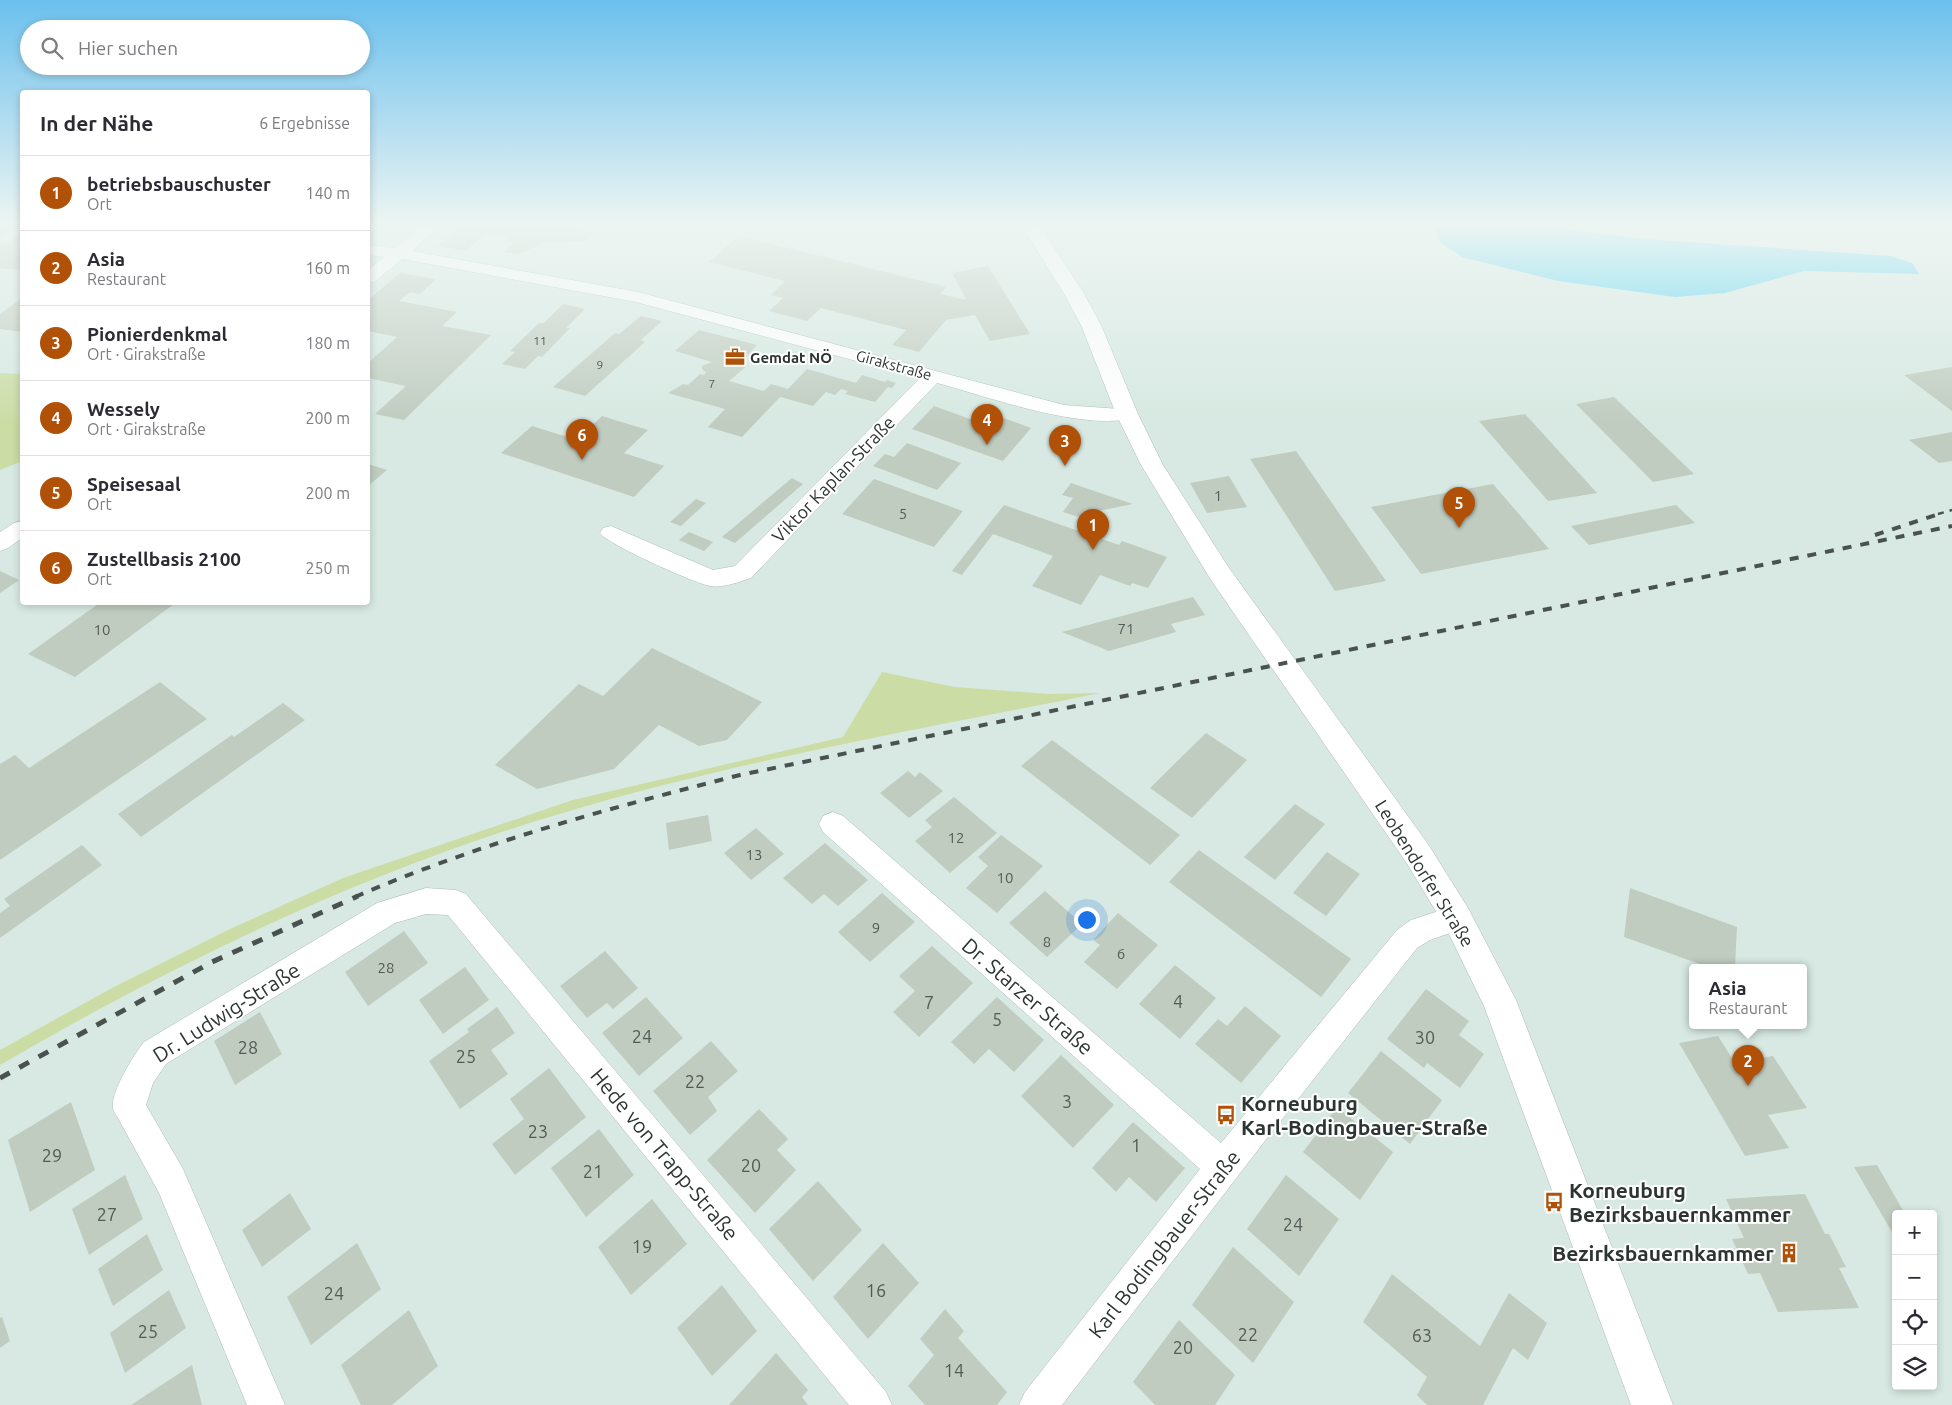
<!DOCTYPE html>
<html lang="de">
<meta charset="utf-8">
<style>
:root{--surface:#fff;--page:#f2f2f3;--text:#2b2b33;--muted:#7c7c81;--line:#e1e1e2;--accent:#b15108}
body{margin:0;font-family:Ubuntu,sans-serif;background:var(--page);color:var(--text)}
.controls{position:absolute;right:15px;bottom:15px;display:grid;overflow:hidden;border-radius:5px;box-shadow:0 2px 8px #0003}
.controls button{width:45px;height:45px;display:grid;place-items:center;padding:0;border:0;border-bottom:1px solid var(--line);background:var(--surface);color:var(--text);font:25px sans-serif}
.you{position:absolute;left:1086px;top:919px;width:18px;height:18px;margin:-12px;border:4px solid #fff;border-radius:50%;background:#1a73e8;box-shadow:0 0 0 8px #1a73e833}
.badge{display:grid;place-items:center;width:32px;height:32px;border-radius:50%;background:var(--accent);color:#fff;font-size:16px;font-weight:700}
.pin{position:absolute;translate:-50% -41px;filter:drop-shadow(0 1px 2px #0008)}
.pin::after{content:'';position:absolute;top:26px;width:18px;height:15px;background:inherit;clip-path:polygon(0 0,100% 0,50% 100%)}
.popup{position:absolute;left:1689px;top:964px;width:118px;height:65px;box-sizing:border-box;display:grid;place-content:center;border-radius:5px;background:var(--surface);filter:drop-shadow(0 1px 4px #0005);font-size:16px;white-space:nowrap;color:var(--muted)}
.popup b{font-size:19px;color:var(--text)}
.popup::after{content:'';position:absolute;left:50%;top:100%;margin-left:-10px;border:10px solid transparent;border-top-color:var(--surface)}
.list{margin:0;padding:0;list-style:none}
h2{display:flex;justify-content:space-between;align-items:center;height:65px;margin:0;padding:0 20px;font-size:21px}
h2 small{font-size:16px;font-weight:400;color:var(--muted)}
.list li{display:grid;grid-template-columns:32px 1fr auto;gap:15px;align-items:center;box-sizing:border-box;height:75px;padding:0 20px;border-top:1px solid var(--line)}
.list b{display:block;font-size:19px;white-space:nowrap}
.list p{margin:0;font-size:16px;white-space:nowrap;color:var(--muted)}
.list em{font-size:16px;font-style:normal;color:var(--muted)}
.icon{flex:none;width:28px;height:28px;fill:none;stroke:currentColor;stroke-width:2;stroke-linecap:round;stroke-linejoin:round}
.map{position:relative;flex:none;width:1952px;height:1405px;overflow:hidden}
.search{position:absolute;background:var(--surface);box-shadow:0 2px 8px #0003;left:20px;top:20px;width:350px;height:55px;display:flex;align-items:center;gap:12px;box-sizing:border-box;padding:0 18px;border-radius:28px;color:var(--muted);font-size:19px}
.panel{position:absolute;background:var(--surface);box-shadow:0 2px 8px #0003;left:20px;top:90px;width:350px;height:515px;border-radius:5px}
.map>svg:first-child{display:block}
.green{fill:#ccdca5}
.water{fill:#4fd2f4}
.building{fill:#c0ccc0}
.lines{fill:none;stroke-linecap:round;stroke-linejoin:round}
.minor-casing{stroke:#abbdb5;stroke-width:1}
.secondary-casing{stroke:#abbdb5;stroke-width:1}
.minor{fill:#fff;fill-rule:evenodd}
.secondary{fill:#fff;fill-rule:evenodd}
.rail-far2{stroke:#49524f;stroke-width:2.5;stroke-dasharray:6 6;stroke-linecap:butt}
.rail-far1{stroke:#49524f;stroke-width:4;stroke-dasharray:9 9;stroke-linecap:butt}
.rail{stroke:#49524f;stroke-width:5;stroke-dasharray:11 11;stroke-linecap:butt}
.labels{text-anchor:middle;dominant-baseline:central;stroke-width:4;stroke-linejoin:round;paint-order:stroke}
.far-number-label{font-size:12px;fill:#525b56}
.far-poi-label{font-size:15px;font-weight:bold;fill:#2d3532;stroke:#fff;text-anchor:start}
.far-street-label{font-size:15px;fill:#2d3532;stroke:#fff}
.number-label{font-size:15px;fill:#525b56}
.street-label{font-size:18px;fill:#2d3532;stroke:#fff}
.near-number-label{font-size:18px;fill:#525b56}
.near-street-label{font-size:21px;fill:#2d3532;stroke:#fff}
.near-poi-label{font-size:21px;font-weight:bold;fill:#2d3532;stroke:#fff;text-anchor:start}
</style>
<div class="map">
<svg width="1952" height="1405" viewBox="0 0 1952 1405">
<rect width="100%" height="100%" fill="#d7e9e2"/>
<path class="green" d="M 0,373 L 22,374 L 22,461 L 0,470 Z
M 882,672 L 955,687 L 1049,694 L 1100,693 C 918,730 734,761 556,815 C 361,873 175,963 0,1065 L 0,1050 L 112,988 L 228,930 L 343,878 L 573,800 L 843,737 Z"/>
<path class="water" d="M 1438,226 L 1543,226 L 1646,239 L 1891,256 L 1912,263 L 1919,274 L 1804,271 L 1725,293 L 1675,297 L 1558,281 L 1462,257 L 1440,242 L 1436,229 Z"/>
<path class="building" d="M 6,226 L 17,226 L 0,238 L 0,230 Z
M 461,226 L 564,226 L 562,228 L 594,233 L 586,241 L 544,243 L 518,254 L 503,252 L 514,243 L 504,241 L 508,237 L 491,234 L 483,236 L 466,251 L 438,246 Z
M 22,233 L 22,267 L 19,270 L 0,268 L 0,244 L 5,245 Z
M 739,236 L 946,287 L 940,294 L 962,299 L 966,299 L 952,273 L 988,266 L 1030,334 L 990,341 L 975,315 L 946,320 L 919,352 L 892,345 L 906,330 L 821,308 L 807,321 L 769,311 L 783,298 L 771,295 L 785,281 L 709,262 Z
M 400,273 L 436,279 L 420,294 L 410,292 L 399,301 L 457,312 L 442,326 L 491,335 L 404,420 L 375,414 L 406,386 L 368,378 L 368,363 L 397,337 L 368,331 L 368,300 Z
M 22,298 L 22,332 L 0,329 L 0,314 Z
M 563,304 L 585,309 L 566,328 L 570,328 L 542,357 L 538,356 L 525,369 L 502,364 L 515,352 L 510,351 L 539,323 L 544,323 Z
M 641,316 L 662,321 L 641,340 L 645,342 L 585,396 L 553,387 L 615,333 L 619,334 Z
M 699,330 L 757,345 L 741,363 L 748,365 L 729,381 L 764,391 L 771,384 L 788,389 L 807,369 L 856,383 L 862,375 L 885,382 L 887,380 L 896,383 L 892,388 L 888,387 L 875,402 L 845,394 L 848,391 L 841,389 L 835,395 L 826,392 L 813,406 L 780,397 L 742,437 L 708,427 L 725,409 L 668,393 L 683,384 L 688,385 L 700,374 L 704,375 L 706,372 L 702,369 L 702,366 L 712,362 L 675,351 Z
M 1952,367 L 1952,411 L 1904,375 Z
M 1614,397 L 1694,474 L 1653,482 L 1576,404 Z
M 934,406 L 984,424 L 992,414 L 1031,428 L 1003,461 L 912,429 Z
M 1525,414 L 1597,493 L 1548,501 L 1479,421 Z
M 602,416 L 648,430 L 624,453 L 664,466 L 634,497 L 501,453 L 532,426 L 577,440 Z
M 1952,432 L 1952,461 L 1939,463 L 1909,440 Z
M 907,443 L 961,463 L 937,490 L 873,466 L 885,454 L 894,457 Z
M 1296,451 L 1386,581 L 1335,591 L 1250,459 Z
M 368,464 L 387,470 L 368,486 Z
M 1229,476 L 1247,507 L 1207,513 L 1190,483 Z
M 792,478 L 803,484 L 735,543 L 722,537 Z
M 874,479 L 963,511 L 934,547 L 842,514 Z
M 1071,483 L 1109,496 L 1133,504 L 1098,511 L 1091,521 L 1063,512 L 1073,498 L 1062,495 Z
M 1493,484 L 1549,549 L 1421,574 L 1371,507 Z
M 696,499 L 706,503 L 681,526 L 670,522 Z
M 1004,505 L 1119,545 L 1122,541 L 1167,557 L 1148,588 L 1132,583 L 1130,586 L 1100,575 L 1081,605 L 1032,586 L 1053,556 L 993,534 L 962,575 L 952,571 Z
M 1676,505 L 1695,523 L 1589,545 L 1571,526 Z
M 689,532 L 713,542 L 704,551 L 679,540 Z
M 0,571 L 19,580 L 0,593 Z
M 1193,597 L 1205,615 L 1171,624 L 1176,632 L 1109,651 L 1062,632 Z
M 101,602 L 174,604 L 75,677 L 28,654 Z
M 652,648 L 762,702 L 727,740 L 699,746 L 659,725 L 614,769 L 537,789 L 495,765 L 579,684 L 603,696 Z
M 160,682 L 207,719 L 0,860 L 0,764 L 15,755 L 29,768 Z
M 283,703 L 305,720 L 141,837 L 118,814 L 232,735 L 234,737 Z
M 1206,733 L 1247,760 L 1192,818 L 1150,788 Z
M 1052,740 L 1180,835 L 1150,865 L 1021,766 Z
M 908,771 L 915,777 L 920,772 L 943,791 L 909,818 L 880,793 Z
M 954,797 L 997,833 L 950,873 L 915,841 L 932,827 L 925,820 Z
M 1295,804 L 1325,824 L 1275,880 L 1244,857 Z
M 708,815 L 712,841 L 669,850 L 666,823 Z
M 756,828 L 784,854 L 751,880 L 724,853 Z
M 1001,835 L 1043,866 L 997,913 L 966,888 L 988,866 L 978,857 Z
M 825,843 L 868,880 L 838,906 L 824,894 L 812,904 L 783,878 Z
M 82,845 L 102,865 L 0,938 L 0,913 L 10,906 L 4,899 Z
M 1199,850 L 1351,959 L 1321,997 L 1169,882 Z
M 1327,852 L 1360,874 L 1326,916 L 1293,893 Z
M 1630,888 L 1737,927 L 1735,967 L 1708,967 L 1624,937 Z
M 1045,891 L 1082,924 L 1047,957 L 1009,923 Z
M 882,893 L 915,922 L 870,962 L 838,932 Z
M 1118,913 L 1158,945 L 1117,989 L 1084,962 L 1100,945 L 1093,940 Z
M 404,931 L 428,963 L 368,1006 L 345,972 Z
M 932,946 L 973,983 L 919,1037 L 893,1012 L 915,991 L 899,976 Z
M 605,951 L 638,988 L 613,1009 L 607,1003 L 587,1018 L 560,986 Z
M 1175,965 L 1216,998 L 1180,1039 L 1139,1004 Z
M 465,967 L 489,1000 L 443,1034 L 419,1000 Z
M 1426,989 L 1469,1021 L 1459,1035 L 1484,1054 L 1460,1088 L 1427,1063 L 1424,1068 L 1387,1039 Z
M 646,997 L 683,1038 L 639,1076 L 602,1033 Z
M 997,997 L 1044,1040 L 1014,1072 L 989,1049 L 974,1064 L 951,1042 Z
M 1245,1006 L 1281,1036 L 1241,1083 L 1195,1044 L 1218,1019 L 1227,1026 Z
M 497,1007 L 515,1033 L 491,1050 L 508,1074 L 460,1109 L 429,1061 L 469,1032 L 467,1029 Z
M 260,1012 L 282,1054 L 235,1085 L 214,1041 Z
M 1718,1036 L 1735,1063 L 1773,1056 L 1807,1108 L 1768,1115 L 1789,1148 L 1745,1156 L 1679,1043 Z
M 711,1041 L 738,1071 L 708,1097 L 717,1111 L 690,1135 L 653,1091 Z
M 1381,1051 L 1442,1100 L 1410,1144 L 1348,1093 Z
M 1061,1055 L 1114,1105 L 1073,1148 L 1021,1096 Z
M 549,1068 L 586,1117 L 515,1175 L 492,1144 L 524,1119 L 510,1099 Z
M 71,1102 L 95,1170 L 30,1212 L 8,1140 Z
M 1337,1107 L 1393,1152 L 1360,1200 L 1303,1152 Z
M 759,1109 L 788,1139 L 777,1150 L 796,1170 L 755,1213 L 707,1160 Z
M 1133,1122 L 1185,1168 L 1156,1202 L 1129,1177 L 1116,1192 L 1092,1168 Z
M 599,1129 L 634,1175 L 586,1217 L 551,1168 Z
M 1877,1165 L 1905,1214 L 1896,1214 L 1896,1239 L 1854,1167 Z
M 125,1175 L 143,1219 L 89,1255 L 72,1209 Z
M 1286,1175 L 1339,1219 L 1299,1276 L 1247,1229 Z
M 818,1181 L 862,1230 L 813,1281 L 769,1229 Z
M 290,1193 L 311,1229 L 262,1267 L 242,1230 Z
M 1805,1194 L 1825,1234 L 1829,1234 L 1846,1267 L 1839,1268 L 1859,1308 L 1778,1312 L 1760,1273 L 1748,1274 L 1732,1239 L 1744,1238 L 1726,1199 Z
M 652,1199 L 687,1244 L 631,1295 L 598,1247 Z
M 147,1234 L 163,1270 L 113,1306 L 98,1269 Z
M 357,1243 L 381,1289 L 311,1345 L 287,1297 Z
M 883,1243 L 919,1283 L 868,1339 L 833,1297 Z
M 1233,1247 L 1294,1302 L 1253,1363 L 1192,1305 Z
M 1392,1274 L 1480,1346 L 1509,1293 L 1547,1323 L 1528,1360 L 1513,1348 L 1483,1405 L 1427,1405 L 1417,1395 L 1427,1377 L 1363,1322 Z
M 722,1285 L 757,1331 L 712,1376 L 677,1328 Z
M 169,1290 L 186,1328 L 125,1373 L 110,1333 Z
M 945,1309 L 964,1331 L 958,1338 L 1007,1392 L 997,1405 L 925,1405 L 908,1386 L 934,1355 L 920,1339 Z
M 409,1310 L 438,1366 L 392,1405 L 361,1405 L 341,1365 Z
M 2,1317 L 10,1341 L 0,1348 L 0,1318 Z
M 1179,1320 L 1235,1375 L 1215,1405 L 1155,1405 L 1133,1382 Z
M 776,1353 L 808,1390 L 802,1397 L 808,1405 L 729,1405 Z
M 192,1365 L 202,1405 L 131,1405 Z"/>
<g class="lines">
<defs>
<path id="minor" d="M 422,226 L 440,226 L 412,251 L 638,292 L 1064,405 L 1134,410 L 1137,414 L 1134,418 C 1082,431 989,397 937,383 L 751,578 C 738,582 724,588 710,586 C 694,583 607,544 600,533 L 603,528 L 611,526 L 713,570 L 735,566 L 920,378 L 636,302 L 402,259 L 374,282 L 368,283 L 368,270 L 384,257 L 368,255 L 368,245 L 395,248 Z
M 22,521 L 22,538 L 8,548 L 0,551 L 0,532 L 14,523 Z
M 833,812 L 843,816 L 1221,1143 L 1397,930 L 1411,920 L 1457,905 L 1467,909 L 1471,918 L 1467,927 L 1430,940 L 1417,948 L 1264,1142 L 1062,1405 L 1019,1405 L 1025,1392 L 1200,1169 L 823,832 L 819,824 L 823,816 Z
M 426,888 L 456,890 L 466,894 L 886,1392 L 892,1405 L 849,1405 L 448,915 L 426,914 L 395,923 L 166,1064 L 153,1083 L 146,1105 L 183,1169 L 285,1405 L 247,1405 L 159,1193 L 118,1118 C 116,1115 113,1111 113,1107 C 111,1092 134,1054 144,1042 L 377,903 Z"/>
<path id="secondary" d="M 1022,226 L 1040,226 L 1083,292 L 1101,325 L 1138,414 L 1163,465 L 1229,568 L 1428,844 L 1468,908 L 1516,1000 L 1673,1405 L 1631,1405 L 1484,1006 L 1446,928 L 1406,862 L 1211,580 L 1141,465 L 1116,414 L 1081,325 L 1063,292 Z"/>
</defs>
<use href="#minor" class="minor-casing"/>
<use href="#secondary" class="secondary-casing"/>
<use href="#minor" class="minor"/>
<use href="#secondary" class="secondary"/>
<path class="rail-far2" d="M 1938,514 L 1952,510"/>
<path class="rail-far1" d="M 1875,535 L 1942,513
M 355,897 C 479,843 610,808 740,775 L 1952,526"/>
<path class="rail" d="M 0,1078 L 212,962 L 358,896"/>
</g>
<linearGradient id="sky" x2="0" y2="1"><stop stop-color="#6bc0ed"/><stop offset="0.53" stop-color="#edf5f2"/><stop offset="1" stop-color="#edf5f2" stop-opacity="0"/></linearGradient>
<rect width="1952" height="423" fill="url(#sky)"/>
<defs>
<symbol id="office-bare" viewBox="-9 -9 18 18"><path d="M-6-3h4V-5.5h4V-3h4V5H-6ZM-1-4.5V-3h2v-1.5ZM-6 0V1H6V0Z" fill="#b15108" stroke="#fff" stroke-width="2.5" paint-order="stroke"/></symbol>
<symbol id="bus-bare" viewBox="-9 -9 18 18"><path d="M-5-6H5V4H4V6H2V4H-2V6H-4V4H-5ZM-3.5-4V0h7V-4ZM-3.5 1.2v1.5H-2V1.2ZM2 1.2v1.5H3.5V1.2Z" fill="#b15108" stroke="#fff" stroke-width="2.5" paint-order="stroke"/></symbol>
<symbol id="building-bare" viewBox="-9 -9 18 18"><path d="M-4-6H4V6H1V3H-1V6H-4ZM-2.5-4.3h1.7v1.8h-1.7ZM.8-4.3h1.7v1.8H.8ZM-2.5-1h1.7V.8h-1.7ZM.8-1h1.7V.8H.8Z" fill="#b15108" stroke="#fff" stroke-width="2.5" paint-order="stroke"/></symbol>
</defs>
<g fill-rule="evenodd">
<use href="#office-bare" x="721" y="343" width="28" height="28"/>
<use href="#bus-bare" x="1212" y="1101" width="28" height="28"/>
<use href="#bus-bare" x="1540" y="1188" width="28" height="28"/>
<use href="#building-bare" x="1775" y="1239" width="28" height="28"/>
</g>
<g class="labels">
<g class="far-number-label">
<text x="540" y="340">11</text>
<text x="600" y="364">9</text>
<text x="712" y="383">7</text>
</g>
<g class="far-poi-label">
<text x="750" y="357">Gemdat NÖ</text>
</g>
<g class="far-street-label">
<text transform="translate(894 365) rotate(15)">Girakstraße</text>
</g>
<g class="number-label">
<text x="1218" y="495">1</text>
<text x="903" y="513">5</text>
<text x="1126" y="628">71</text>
<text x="102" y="629">10</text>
<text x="956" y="837">12</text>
<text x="754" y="854">13</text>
<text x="1005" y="877">10</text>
<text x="876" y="927">9</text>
<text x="1047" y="941">8</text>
<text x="1121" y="953">6</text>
<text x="386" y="967">28</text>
</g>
<g class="street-label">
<text transform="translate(833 479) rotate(-46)">Viktor Kaplan-Straße</text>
<text transform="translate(1425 873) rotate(58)">Leobendorfer Straße</text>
</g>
<g class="near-number-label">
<text x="1178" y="1001">4</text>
<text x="929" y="1002">7</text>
<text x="997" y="1019">5</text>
<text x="642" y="1036">24</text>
<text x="1425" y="1037">30</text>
<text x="248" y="1047">28</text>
<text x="466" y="1056">25</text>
<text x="695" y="1081">22</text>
<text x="1067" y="1101">3</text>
<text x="538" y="1131">23</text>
<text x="1136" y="1145">1</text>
<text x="52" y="1155">29</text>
<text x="751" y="1165">20</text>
<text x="593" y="1171">21</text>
<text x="107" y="1214">27</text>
<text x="1293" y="1224">24</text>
<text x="642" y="1246">19</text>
<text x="876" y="1290">16</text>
<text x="334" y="1293">24</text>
<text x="148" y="1331">25</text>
<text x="1248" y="1334">22</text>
<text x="1422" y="1335">63</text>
<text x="1183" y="1347">20</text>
<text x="954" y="1370">14</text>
</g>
<g class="near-street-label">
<text transform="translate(1028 996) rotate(41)">Dr. Starzer Straße</text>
<text transform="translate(226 1012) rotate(-32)">Dr. Ludwig-Straße</text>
<text transform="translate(665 1154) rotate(50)">Hede von Trapp-Straße</text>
<text transform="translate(1164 1244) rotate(-52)">Karl Bodingbauer-Straße</text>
</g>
<g class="near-poi-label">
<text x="1241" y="1103">Korneuburg<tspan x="1241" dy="24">Karl-Bodingbauer-Straße</tspan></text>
<text x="1569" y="1190">Korneuburg<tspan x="1569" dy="24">Bezirksbauernkammer</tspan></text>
<text x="1774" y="1253" text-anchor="end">Bezirksbauernkammer</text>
</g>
</g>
</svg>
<div class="controls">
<button>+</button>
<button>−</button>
<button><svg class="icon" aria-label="locate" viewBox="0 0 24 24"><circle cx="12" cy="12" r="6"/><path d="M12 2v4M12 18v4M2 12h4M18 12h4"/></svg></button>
<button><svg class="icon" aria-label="layers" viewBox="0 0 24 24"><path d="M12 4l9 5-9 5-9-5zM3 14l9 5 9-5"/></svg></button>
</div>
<div class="you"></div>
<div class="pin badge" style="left:1093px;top:550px">1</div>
<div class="pin badge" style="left:1748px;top:1086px">2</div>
<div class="popup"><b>Asia</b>Restaurant</div>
<div class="pin badge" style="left:1065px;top:466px">3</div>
<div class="pin badge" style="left:987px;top:445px">4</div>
<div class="pin badge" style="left:1459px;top:528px">5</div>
<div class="pin badge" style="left:582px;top:460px">6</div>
<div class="search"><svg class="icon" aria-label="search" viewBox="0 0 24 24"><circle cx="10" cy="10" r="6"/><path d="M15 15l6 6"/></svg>Hier suchen</div>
<section class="panel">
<h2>In der Nähe<small>6 Ergebnisse</small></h2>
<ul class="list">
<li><span class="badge">1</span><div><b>betriebsbauschuster</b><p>Ort</p></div><em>140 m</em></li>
<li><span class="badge">2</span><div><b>Asia</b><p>Restaurant</p></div><em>160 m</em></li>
<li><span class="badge">3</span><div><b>Pionierdenkmal</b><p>Ort · Girakstraße</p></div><em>180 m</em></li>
<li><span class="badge">4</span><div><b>Wessely</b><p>Ort · Girakstraße</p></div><em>200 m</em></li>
<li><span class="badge">5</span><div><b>Speisesaal</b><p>Ort</p></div><em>200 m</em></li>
<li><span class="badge">6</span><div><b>Zustellbasis 2100</b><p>Ort</p></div><em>250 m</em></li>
</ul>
</section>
</div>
